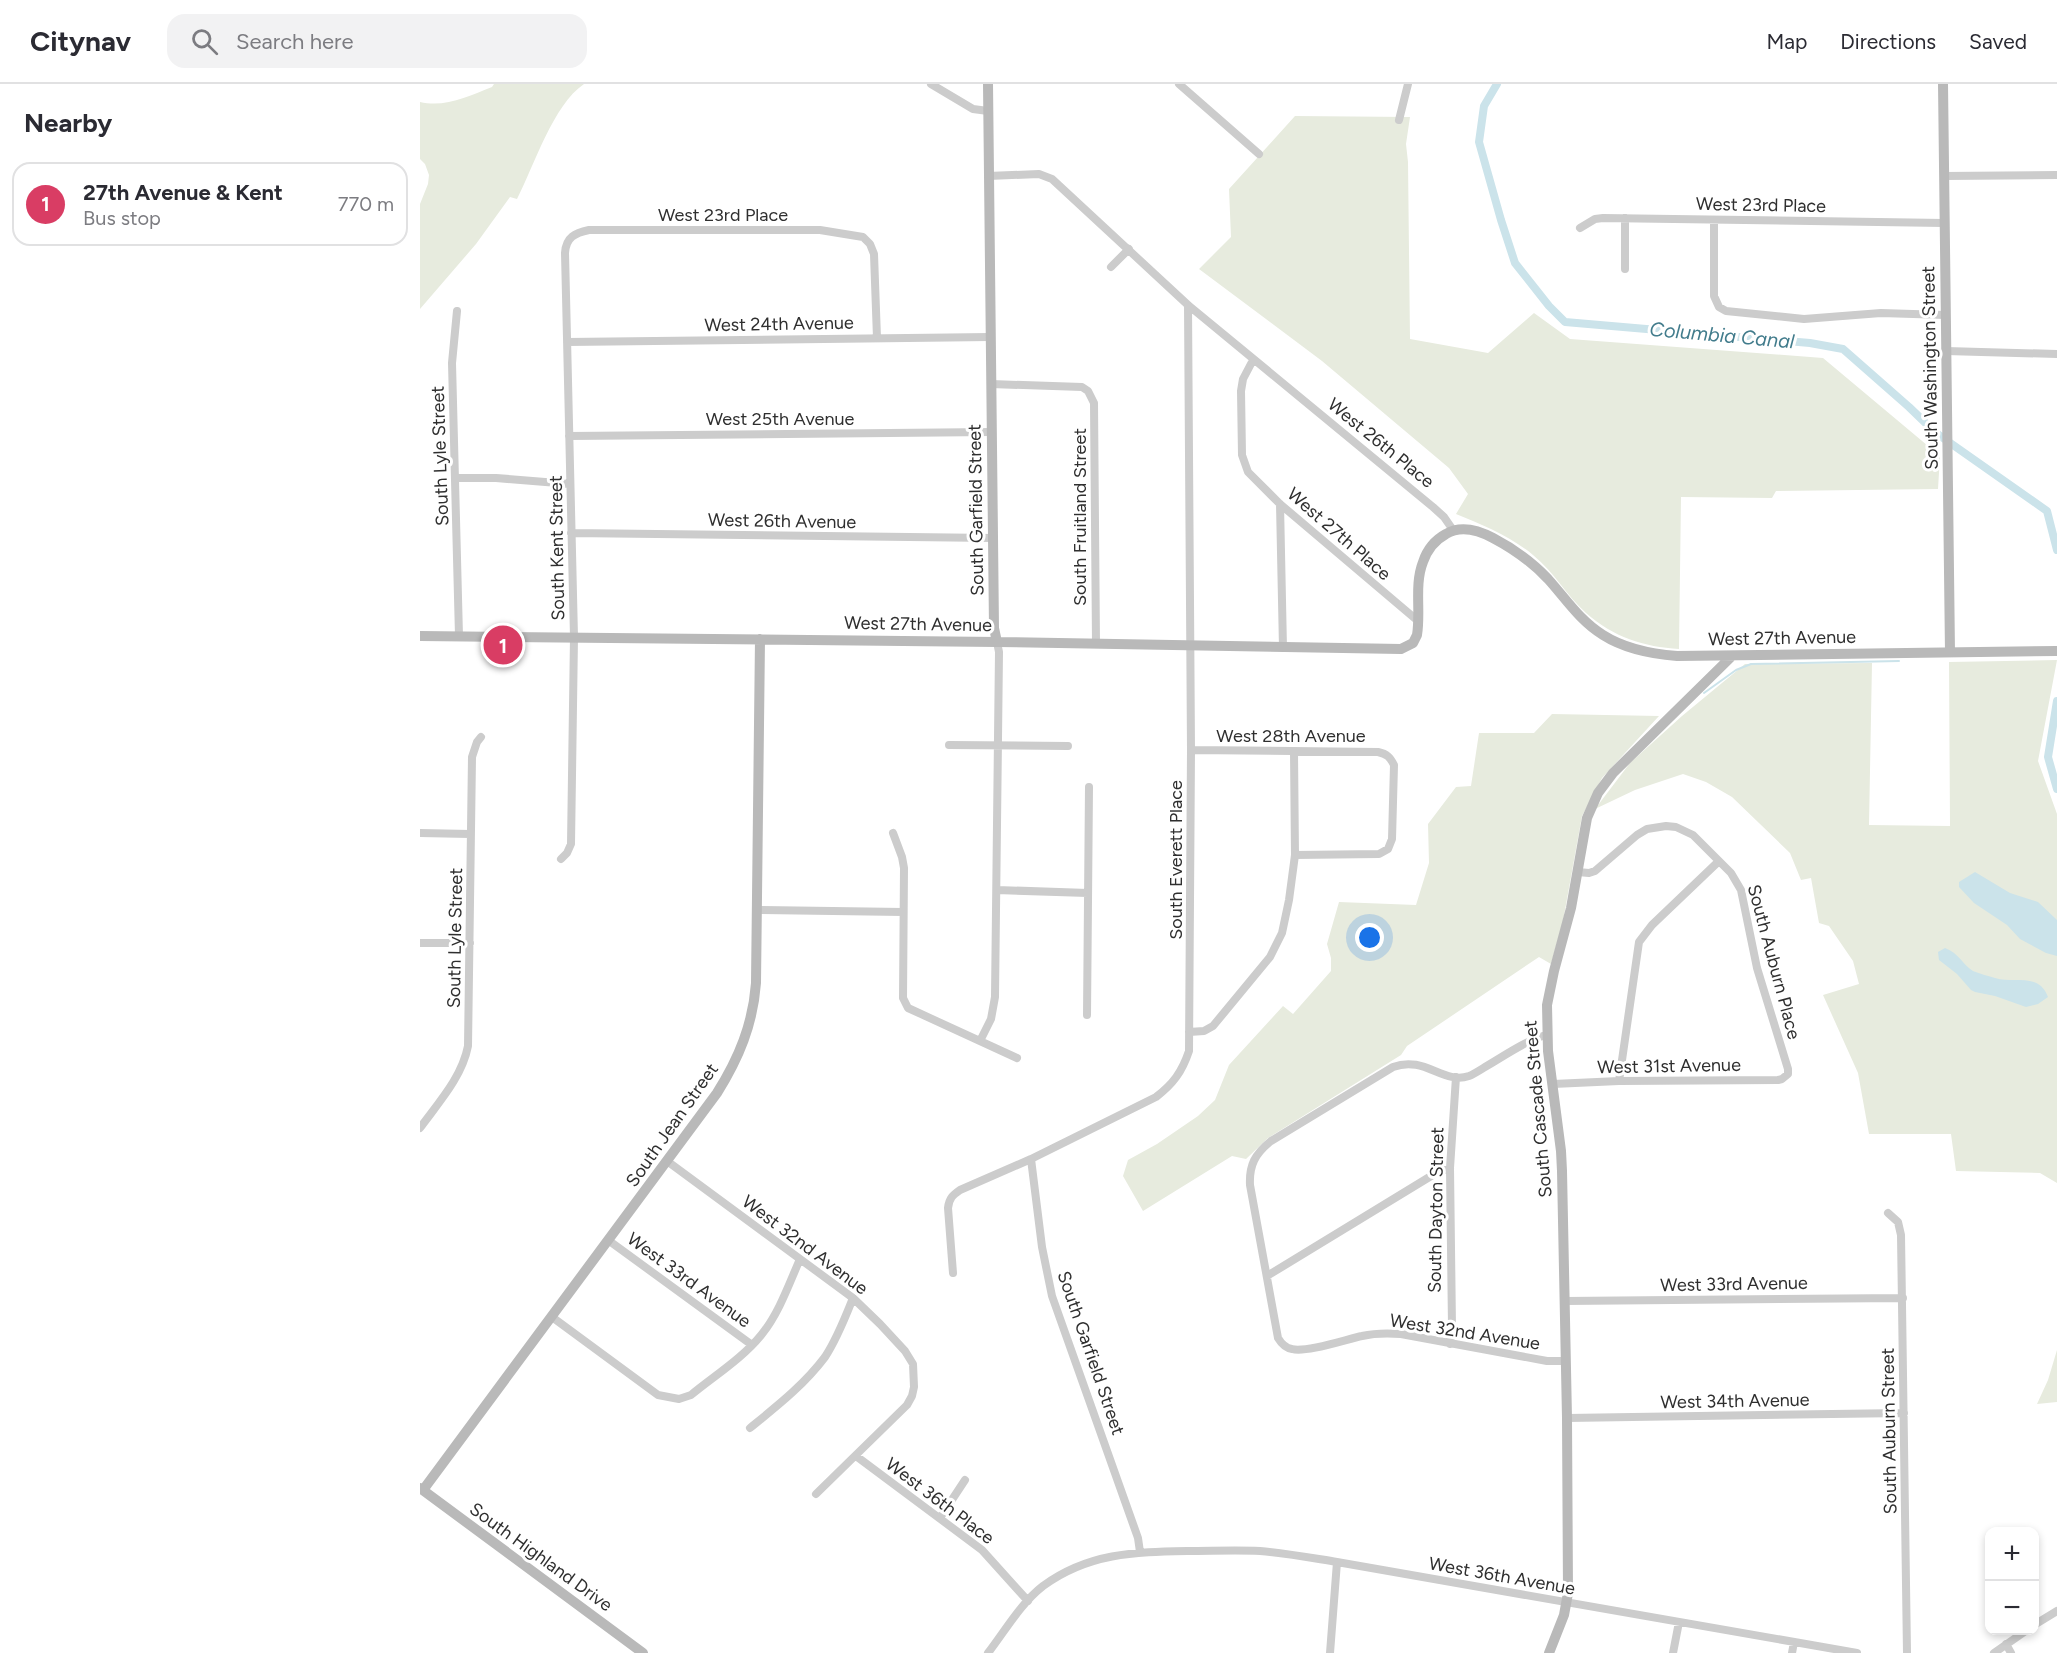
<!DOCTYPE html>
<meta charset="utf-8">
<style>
:root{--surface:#fff;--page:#f2f2f3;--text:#2b2b33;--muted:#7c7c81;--line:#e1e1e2;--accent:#d93d64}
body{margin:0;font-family:Figtree,sans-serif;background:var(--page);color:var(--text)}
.controls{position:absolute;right:18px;bottom:18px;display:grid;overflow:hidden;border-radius:12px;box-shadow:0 3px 9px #0003}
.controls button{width:54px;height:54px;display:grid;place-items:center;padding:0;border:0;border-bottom:2px solid var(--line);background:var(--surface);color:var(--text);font:30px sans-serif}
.you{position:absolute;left:950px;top:854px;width:21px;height:21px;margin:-15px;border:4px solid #fff;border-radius:50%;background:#1a73e8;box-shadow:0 0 0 9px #1a73e833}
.badge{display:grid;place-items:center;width:39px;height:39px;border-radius:50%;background:var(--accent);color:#fff;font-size:20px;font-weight:700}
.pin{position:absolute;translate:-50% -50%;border:3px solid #fff;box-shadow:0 2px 6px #0006}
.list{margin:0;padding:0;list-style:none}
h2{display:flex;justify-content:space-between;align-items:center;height:78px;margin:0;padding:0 24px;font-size:26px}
h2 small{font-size:20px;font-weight:400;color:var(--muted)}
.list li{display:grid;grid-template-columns:39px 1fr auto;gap:18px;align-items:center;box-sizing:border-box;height:84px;margin:0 12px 12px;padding:0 12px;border:2px solid var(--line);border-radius:18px}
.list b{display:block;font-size:22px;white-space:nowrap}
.list p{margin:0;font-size:20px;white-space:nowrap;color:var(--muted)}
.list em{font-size:20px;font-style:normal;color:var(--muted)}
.icon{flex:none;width:33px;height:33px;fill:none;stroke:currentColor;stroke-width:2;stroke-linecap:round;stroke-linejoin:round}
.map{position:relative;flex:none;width:1637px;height:1569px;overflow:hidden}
header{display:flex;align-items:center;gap:36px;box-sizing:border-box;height:84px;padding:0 30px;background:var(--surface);border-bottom:2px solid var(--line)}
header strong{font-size:28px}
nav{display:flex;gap:33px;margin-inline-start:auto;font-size:21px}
.search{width:420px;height:54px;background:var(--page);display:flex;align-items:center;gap:15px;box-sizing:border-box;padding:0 21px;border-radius:18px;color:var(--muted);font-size:22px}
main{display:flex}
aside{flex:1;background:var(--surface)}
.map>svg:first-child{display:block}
.green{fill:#e7ebde}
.water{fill:#cbe3ea}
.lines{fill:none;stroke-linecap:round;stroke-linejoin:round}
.stream{stroke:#cbe3ea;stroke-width:2}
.canal{stroke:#cbe3ea;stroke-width:8}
.street{stroke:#ccc;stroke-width:8}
.secondary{stroke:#b9b9b9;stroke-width:10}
.labels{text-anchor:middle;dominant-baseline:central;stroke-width:6;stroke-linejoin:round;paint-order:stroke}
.street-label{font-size:18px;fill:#2f2f2f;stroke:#fff}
.water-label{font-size:20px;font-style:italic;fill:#427c8c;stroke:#fff}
</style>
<header>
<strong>Citynav</strong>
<div class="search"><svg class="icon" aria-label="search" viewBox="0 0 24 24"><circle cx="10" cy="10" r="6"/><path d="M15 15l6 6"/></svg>Search here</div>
<nav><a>Map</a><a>Directions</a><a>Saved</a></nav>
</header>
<main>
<aside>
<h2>Nearby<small></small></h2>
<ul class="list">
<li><span class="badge">1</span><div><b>27th Avenue &amp; Kent</b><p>Bus stop</p></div><em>770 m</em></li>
</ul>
</aside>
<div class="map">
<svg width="1637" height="1569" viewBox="0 0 1637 1569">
<rect width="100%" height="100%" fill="#fff"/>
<path class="green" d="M 74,0 L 164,0 C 133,21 114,82 97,115 L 90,113 L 56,160 L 0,225 L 0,120 L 8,100 L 9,91 L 5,80 L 0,75 L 0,18 C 25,24 49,12 72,3 Z
M 875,32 L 990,33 L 986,60 L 988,78 L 990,255 L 1068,269 L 1114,229 L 1150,255 L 1403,274 L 1520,372 L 1518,405 L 1356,407 L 1352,414 L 1261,413 L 1259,565 C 1224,563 1193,553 1166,529 C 1147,512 1134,488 1113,471 C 1090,452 1063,441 1036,430 L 1048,410 L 1029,384 L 902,277 L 779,185 L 811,153 L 809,105 Z
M 1637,576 L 1618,677 L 1637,730 L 1637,1099 L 1620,1089 L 1536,1087 L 1531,1050 L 1449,1050 L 1438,989 L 1403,911 L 1439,900 L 1433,877 L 1409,842 L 1399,839 L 1391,794 L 1381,796 L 1370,769 L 1312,713 L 1286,698 L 1263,690 L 1215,706 L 1175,725 L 1210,679 L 1262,632 L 1325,580 L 1452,579 L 1449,741 L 1530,742 L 1529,578 Z
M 1132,630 L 1239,632 L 1182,694 L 1162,732 L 1143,837 L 1131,880 L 1119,873 L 987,962 L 981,971 L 848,1054 L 826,1075 L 812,1072 L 723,1127 L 703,1092 L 708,1076 L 737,1060 L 778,1032 L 795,1016 L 809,981 L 863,922 L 873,930 L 911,887 L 911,874 L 907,860 L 919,818 L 996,821 L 1009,779 L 1008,740 L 1036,703 L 1051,702 L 1059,649 L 1114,649 Z
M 1637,1266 L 1637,1318 L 1617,1320 L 1628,1296 Z"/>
<path class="water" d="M 1555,788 L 1590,809 L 1618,818 L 1637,836 L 1637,872 L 1626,869 L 1600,855 L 1587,841 L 1554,819 L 1539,803 L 1539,798 Z
M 1525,864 C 1539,869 1542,880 1553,887 C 1560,890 1569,892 1575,894 C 1595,900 1619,888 1628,913 L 1618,920 L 1606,923 L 1575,912 L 1555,908 L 1551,906 L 1537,890 L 1519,876 L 1518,868 Z"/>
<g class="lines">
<path class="stream" d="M 1284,609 L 1316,586 L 1331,580 L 1479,577"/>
<path class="canal" d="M 1077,0 L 1064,22 L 1059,58 L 1081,136 L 1095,179 L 1129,222 L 1145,238 L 1390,259 L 1423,265 L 1489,323 L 1516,349 L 1627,427 L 1637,466
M 1637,617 L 1628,673 L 1637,705"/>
<path class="street" d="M 511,0 L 553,25 L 568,27
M 759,0 L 839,70
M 979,36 L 988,0
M 568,92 L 619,90 L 632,95 L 768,221 L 1013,423 L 1024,433 L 1033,446
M 1524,92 L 1637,91
M 1294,136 L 1294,212 L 1299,223 L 1306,227 L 1384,235 L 1461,229 L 1525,231
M 1160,144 L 1175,135 L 1183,134 L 1524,139
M 691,183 L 709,165
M 1205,185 L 1205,134
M 37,227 L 32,279 L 39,552
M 147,258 L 570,253
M 1526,267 L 1637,270
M 833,276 L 823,295 L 821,307 L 822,371 L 828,388 L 860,420 L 998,537
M 571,300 L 662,303 L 668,307 L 674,319 L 676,560
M 149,352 L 571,348
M 36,394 L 76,394 L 150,400
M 860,420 L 863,564
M 151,449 L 573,454
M 529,661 L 648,662
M 771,666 L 958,668 C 967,670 970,673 974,681 L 972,755 L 968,765 L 959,770 L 875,771
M 0,749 L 50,750
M 473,749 L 482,773 L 484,784 L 483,914 L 488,924 L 597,974
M 141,775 L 147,769 L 151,760 L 154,553 L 145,169 C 146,153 155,149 169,146 L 400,146 L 443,153 L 450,160 L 454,170 L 457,254
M 577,806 L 668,809
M 337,826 L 483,828
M 0,859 L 50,859
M 667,931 L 669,703
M 769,948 L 784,947 L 793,942 L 850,873 L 862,849 L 869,816 L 875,771 L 874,668
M 1126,951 C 1105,957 1084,972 1065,983 C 1060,986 1054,990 1049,992 C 1023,1001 1005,971 973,983 L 851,1057 C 835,1070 829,1081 830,1101 L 858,1254 C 861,1259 865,1264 872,1265 C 886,1269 927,1255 942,1252 C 955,1249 968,1249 981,1250 L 1127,1277 L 1146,1277
M 560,957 L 571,935 L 575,913 L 579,568 L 577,558
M 1199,997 L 1219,858 L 1232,841 L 1299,777
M 1133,1000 L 1199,997 L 1358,996 L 1362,995 L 1368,990 L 1368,985 L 1337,884 L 1321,806 L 1311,789 L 1273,751 L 1256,743 L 1246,742 L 1227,745 L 1217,751 L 1175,787 L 1169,789 L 1158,788
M 0,1044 C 19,1018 42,993 48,962 L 52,673 L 57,658 L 61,653
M 611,1075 L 622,1163 L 632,1212 L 718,1454 L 720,1468
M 247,1077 L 433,1214 L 460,1240 L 485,1267 L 493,1280 L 494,1303 L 492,1312 L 487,1321 L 396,1410
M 1468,1129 L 1478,1138 L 1481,1151 L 1487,1569
M 188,1156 L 332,1261
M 533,1189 L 528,1124 C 529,1114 533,1111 540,1106 L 611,1075 L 736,1013 C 753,1000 762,988 769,967 L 771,666 L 768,221
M 847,1192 L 1016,1089 L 1030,1084
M 1145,1217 L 1483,1214
M 132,1233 L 238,1311 L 259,1315 L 271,1311 C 294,1292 323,1274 342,1250 C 359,1229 369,1200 380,1175
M 1030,1260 L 1032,1243 L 1030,1084 L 1036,993
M 1147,1334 L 1484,1329
M 330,1344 C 357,1322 384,1301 405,1273 C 417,1255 425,1234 433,1214
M 436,1372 L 562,1466 L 608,1517
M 520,1434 L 545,1396
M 1614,1541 L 1637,1527
M 1586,1560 L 1591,1569
M 568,1569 C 585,1547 601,1519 623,1502 C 668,1469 714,1468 767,1467 C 791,1467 816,1466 840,1467 C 866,1469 892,1474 917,1478 L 1437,1569
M 910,1569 L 917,1478
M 1253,1569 L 1259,1538
M 1372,1569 L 1374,1558
M 1574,1569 L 1607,1546"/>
<path class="secondary" d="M 568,0 L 574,544 L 577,558
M 1523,0 L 1530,568
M 0,552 L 577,558 L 981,565 L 993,559 L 997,551 C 1001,527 994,501 1003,478 C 1007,466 1015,456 1026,450 C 1041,441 1058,446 1073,454 C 1094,465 1112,478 1128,495 C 1146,515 1160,537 1183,551 C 1205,565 1231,570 1257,572 L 1637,567
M 0,1404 L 223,1569
M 3,1406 L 297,1009 C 319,974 333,940 336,899 L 340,555
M 1129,1569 L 1144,1531 L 1148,1509 L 1147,1334 L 1142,1087 L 1141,1067 L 1128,967 L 1127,921 L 1134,887 L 1151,824 L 1167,734 L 1178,709 L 1193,689 L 1312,572"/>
</g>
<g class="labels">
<g class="street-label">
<text transform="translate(1341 121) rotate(1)">West 23rd Place</text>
<text x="303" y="131">West 23rd Place</text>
<text transform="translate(359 240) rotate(-1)">West 24th Avenue</text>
<text transform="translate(1510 284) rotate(-91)">South Washington Street</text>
<text x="360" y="335">West 25th Avenue</text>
<text transform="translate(961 359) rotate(39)">West 26th Place</text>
<text transform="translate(20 372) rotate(-92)">South Lyle Street</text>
<text transform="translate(556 426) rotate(-91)">South Garfield Street</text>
<text transform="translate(660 433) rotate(-90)">South Fruitland Street</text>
<text transform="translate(362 437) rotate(1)">West 26th Avenue</text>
<text transform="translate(919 450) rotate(41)">West 27th Place</text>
<text transform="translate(137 464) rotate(-91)">South Kent Street</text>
<text transform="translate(498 540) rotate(1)">West 27th Avenue</text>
<text transform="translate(1362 554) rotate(-1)">West 27th Avenue</text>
<text x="871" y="652">West 28th Avenue</text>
<text transform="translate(756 776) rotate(-90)">South Everett Place</text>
<text transform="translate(35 854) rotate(-89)">South Lyle Street</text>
<text transform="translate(1354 878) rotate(75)">South Auburn Place</text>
<text transform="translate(1249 982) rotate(-1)">West 31st Avenue</text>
<text transform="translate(1118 1025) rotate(-95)">South Cascade Street</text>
<text transform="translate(252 1041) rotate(-55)">South Jean Street</text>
<text transform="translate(1016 1126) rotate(-89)">South Dayton Street</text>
<text transform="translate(385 1161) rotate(37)">West 32nd Avenue</text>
<text transform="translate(269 1196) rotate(36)">West 33rd Avenue</text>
<text transform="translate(1314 1200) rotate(-1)">West 33rd Avenue</text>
<text transform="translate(1045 1248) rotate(9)">West 32nd Avenue</text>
<text transform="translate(671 1269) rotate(71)">South Garfield Street</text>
<text transform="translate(1315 1317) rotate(-1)">West 34th Avenue</text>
<text transform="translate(1469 1347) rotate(-91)">South Auburn Street</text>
<text transform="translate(520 1417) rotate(37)">West 36th Place</text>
<text transform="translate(121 1473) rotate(36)">South Highland Drive</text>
<text transform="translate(1082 1492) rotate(10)">West 36th Avenue</text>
</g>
<g class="water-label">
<text transform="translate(1302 251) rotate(5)">Columbia Canal</text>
</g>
</g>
</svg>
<div class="controls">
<button>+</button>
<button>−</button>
</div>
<div class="you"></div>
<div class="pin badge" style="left:83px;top:561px">1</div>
</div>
</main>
